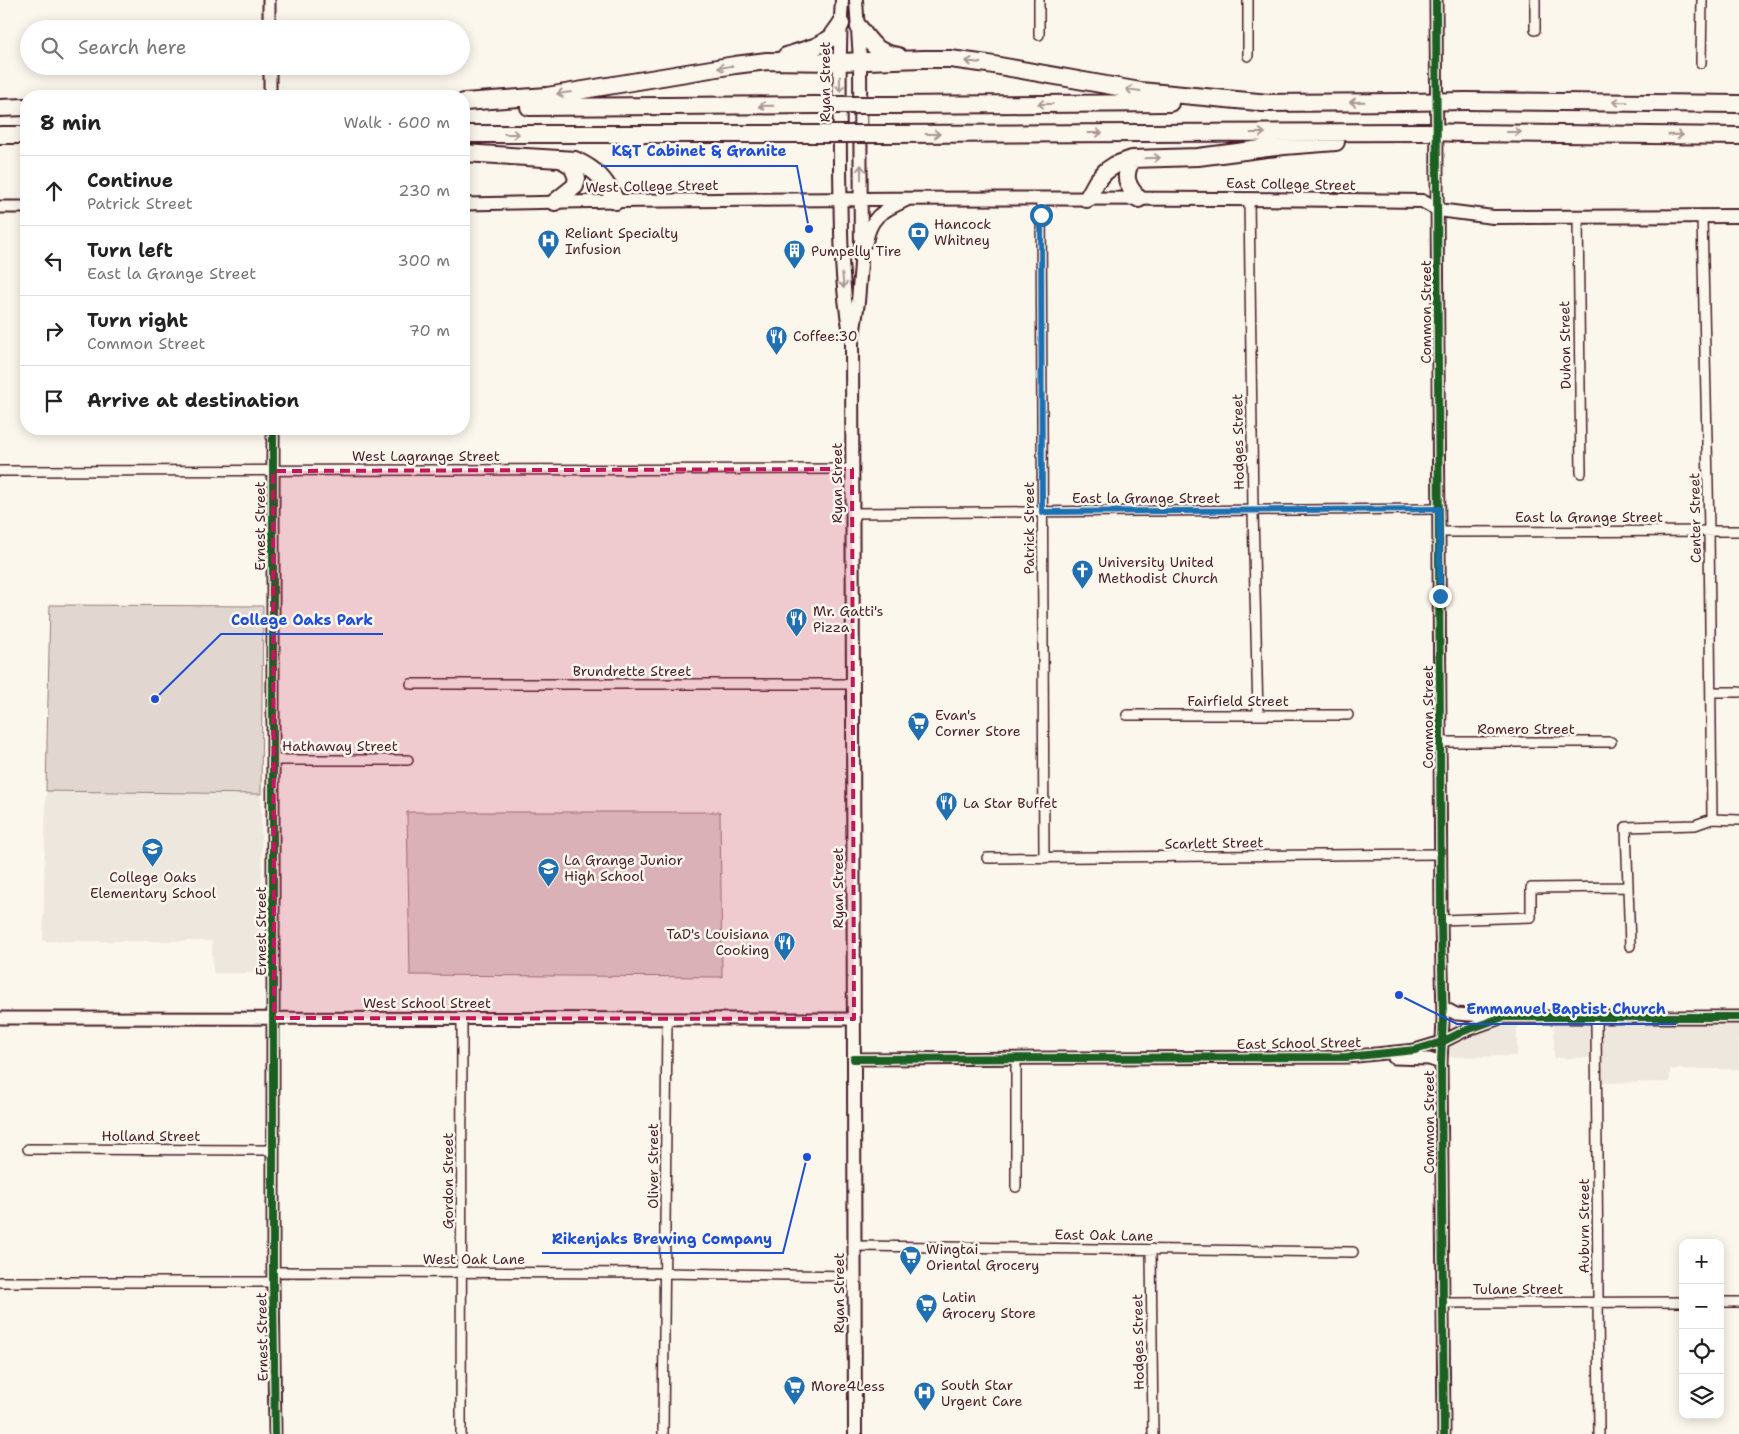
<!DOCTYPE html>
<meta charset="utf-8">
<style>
:root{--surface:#fff;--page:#f6f6f6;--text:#222;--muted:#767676;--line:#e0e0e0}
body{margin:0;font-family:"Shantell Sans",sans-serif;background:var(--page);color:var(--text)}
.controls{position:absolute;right:15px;bottom:15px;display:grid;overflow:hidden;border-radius:10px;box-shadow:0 2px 12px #0003}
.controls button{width:45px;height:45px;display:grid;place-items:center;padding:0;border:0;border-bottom:1px solid var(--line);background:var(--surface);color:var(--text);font:25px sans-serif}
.stop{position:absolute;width:15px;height:15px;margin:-11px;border:4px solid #1f6fb2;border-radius:50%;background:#fff}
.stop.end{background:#1f6fb2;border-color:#fff;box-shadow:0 1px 5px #0008}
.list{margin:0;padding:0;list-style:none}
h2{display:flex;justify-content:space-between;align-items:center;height:65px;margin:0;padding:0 20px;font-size:21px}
h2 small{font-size:16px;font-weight:400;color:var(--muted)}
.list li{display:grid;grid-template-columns:32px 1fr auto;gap:15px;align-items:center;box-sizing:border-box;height:70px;padding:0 20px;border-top:1px solid var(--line)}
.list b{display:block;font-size:19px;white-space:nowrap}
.list p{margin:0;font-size:16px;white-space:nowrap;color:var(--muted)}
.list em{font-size:16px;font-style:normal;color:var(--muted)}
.icon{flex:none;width:28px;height:28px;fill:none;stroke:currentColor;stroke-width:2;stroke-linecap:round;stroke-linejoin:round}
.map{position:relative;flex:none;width:1739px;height:1434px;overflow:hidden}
.search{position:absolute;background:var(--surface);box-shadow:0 2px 12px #0003;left:20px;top:20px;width:450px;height:55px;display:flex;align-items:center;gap:12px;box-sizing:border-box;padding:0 18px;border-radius:28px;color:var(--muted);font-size:19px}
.panel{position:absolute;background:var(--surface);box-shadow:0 2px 12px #0003;left:20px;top:90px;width:450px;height:345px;border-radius:20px}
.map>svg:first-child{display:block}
.built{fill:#eee7de}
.green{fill:#e2d7d0;stroke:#967b7e}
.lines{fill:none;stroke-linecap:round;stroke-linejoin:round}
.minor-casing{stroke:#4a1f2b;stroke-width:12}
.tertiary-casing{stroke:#4a1f2b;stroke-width:15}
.secondary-casing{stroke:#4a1f2b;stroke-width:16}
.motorway-casing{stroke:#4a1f2b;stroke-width:20}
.minor{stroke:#fbf7ec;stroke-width:9}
.tertiary{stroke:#fbf7ec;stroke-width:11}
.secondary{stroke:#fbf7ec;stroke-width:12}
.motorway{stroke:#fbf7ec;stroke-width:16}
.motorway-bridge-casing{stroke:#4a1f2b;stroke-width:20;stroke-linecap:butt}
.motorway-bridge{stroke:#fbf7ec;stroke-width:16}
.cycleway-casing{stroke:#fbf7ec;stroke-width:11}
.cycleway{stroke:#1b5e20;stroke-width:8}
.oneway{stroke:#ab9695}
.route{stroke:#1f6fb2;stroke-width:6}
.marked{fill:#c2185b;fill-opacity:0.2;stroke:#c2185b;stroke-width:4;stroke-dasharray:10 6;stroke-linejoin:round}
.labels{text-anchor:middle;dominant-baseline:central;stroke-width:5;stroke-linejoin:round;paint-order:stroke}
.street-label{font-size:14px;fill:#4a1f2b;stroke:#fbf7ec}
.poi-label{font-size:14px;fill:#4a1f2b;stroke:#fbf7ec;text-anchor:start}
.leader{fill:none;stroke:#1d4ed8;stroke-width:2}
.callout-dot{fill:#1d4ed8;stroke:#fbf7ec;stroke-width:2}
.callout-label{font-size:15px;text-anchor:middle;font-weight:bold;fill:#1d4ed8;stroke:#fbf7ec;stroke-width:5;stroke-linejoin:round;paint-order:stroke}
</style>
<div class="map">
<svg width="1739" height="1434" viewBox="0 0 1739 1434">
<rect width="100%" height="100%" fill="#fbf7ec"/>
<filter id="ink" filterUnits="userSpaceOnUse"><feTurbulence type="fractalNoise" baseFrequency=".02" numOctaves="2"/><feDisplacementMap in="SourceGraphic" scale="10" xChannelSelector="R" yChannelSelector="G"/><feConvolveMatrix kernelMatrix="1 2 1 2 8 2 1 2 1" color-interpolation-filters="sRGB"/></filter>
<g filter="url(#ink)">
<path class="built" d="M 46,791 L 261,794 L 263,973 L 213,973 L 212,941 L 43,941 Z
M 1517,1023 L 1517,1056 L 1449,1057 L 1449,1024 Z
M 1554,1023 L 1739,1023 L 1739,1069 L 1670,1069 L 1670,1082 L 1591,1083 L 1590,1058 L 1554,1058 Z"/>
<path class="green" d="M 50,605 L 263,606 L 261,794 L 46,791 Z
M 407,812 L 720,812 L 722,977 L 410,975 Z"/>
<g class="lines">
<defs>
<path id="minor" d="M 1039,0 L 1039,35
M 1248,0 L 1248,56
M 1535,0 L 1535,30
M 1701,63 L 1702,0
M 1041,198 L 1044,858
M 1249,198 L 1253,511 L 1258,715
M 1578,217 L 1581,473
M 1702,217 L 1709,530 L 1712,819
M 0,471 L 852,469
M 853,513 L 1439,509
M 1439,532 L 1739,531
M 411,684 L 853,684
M 1711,692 L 1739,692
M 1127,715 L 1348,715
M 1440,742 L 1611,742
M 273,760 L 408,760
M 987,858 L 1441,854
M 1441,920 L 1531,917 L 1531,888 L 1628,887
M 1630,946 L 1626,827 L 1695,825 L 1712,819 L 1739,820
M 1596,1018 L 1599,1434
M 1016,1058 L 1016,1187
M 28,1149 L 274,1150
M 854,1246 L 1353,1252
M 1151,1249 L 1153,1434
M 274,1272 L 665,1273 L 854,1276
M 0,1282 L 273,1282
M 1720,1302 L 1739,1302
M 1443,1303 L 1683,1302
M 461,1434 L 462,1018
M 663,1434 L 667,1019"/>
<path id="tertiary" d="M 269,0 L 269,29
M 1436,0 L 1441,920 L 1443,1019 L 1441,1063 L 1444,1434
M 270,66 L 270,96
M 464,204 L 616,201
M 0,207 L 26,207
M 273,429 L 273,1282 L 275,1434
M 1443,1007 L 1456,1014 L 1498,1017
M 0,1018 L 854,1019
M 1394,1058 L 1429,1059 L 1441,1063
M 854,1059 L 1347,1057 L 1415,1050 L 1442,1042 L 1464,1031 L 1503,1017 L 1739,1017"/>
<path id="secondary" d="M 842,0 C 838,56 840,112 840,169 C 841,224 840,279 850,333
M 616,201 C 885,198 1153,197 1422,201 L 1438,210 L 1493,217 L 1739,216
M 866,242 C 871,215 883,211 906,200
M 855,1434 L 852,343 L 858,302 L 861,264 L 860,60 L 856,0"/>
<path id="motorway" d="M 859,27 C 870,43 877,53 898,56
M 786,56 L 817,46 L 831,38 L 841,24
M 1466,101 L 1739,104
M 464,102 L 547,96 L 735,65 L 767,61 L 839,62 L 923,59 L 950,59 L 988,64 L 1140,91 L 1269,103
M 1260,103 L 1406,102
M 892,105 L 1170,103
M 529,107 L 815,105
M 0,108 L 26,107
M 1465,133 L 1739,136
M 464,134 L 814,134
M 884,134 L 1427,132
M 0,135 L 26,135
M 464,153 L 575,160 C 597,170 605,180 616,201
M 1132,159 C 1123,176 1126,185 1139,199
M 1087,199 L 1097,181 L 1106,171 L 1115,165 L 1132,159 L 1198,157 L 1284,146 L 1336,142
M 555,202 L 575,186 L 577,178 L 572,166 L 561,159"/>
</defs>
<use href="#minor" class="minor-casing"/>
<use href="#tertiary" class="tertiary-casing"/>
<use href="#secondary" class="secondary-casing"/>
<use href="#motorway" class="motorway-casing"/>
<use href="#minor" class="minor"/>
<use href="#tertiary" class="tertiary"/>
<use href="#secondary" class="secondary"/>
<use href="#motorway" class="motorway"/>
<defs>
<path id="motorway-bridge" d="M 1406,102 L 1466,101
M 815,105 L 892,105
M 1427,132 L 1465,133
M 814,134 L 884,134"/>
</defs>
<use href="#motorway-bridge" class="motorway-bridge-casing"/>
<use href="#motorway-bridge" class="motorway-bridge"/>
<defs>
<path id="cycleway" d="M 1436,0 L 1441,920 L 1443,1019 L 1441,1063 L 1444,1434
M 273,429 L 273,1282 L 275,1434
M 854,1059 L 1347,1057 L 1415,1050 L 1442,1042 L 1464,1031 L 1503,1017 L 1739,1017"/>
</defs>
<use href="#cycleway" class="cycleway-casing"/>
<use href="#cycleway" class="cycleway"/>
</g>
<defs><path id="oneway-shaft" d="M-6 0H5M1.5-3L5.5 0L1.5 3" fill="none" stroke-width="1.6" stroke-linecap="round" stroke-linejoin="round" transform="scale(1.25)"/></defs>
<g class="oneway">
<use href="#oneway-shaft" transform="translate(973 62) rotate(-173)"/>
<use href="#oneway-shaft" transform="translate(725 67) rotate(170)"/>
<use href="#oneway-shaft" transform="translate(840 84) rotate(89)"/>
<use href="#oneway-shaft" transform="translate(1133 90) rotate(-172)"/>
<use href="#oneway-shaft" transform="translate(564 93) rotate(172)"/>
<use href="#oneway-shaft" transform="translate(1357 102) rotate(179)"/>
<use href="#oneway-shaft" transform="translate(1620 102) rotate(-179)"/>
<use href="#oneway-shaft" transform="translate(1045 104) rotate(180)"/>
<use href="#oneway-shaft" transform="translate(766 106) rotate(179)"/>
<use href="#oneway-shaft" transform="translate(1514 132)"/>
<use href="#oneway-shaft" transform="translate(1095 133)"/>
<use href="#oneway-shaft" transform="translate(1258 133)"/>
<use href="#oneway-shaft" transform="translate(512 134)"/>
<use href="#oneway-shaft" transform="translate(933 134)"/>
<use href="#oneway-shaft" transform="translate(1676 135) rotate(1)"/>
<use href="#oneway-shaft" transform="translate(1153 158) rotate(-2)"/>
<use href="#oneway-shaft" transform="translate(861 172) rotate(-90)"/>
<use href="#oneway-shaft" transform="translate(843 281) rotate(85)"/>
</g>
</g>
<g class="lines" filter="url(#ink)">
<path class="route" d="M 1041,215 L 1042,512 L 1439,509 L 1440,596"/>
</g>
<path class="marked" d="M 852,469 L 854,1019 L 274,1018 L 273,471 Z"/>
<defs>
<symbol id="bank-pin" viewBox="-11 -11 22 30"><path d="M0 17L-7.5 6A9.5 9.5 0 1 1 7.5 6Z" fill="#1f6fb2" stroke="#fbf7ec"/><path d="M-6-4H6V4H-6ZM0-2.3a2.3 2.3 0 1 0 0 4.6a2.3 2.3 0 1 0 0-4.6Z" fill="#fff"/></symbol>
<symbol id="hospital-pin" viewBox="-11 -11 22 30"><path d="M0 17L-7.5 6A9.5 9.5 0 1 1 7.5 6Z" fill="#1f6fb2" stroke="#fbf7ec"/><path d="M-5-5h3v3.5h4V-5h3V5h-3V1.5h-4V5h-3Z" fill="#fff"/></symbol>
<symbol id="building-pin" viewBox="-11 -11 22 30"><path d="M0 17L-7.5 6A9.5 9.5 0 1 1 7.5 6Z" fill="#1f6fb2" stroke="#fbf7ec"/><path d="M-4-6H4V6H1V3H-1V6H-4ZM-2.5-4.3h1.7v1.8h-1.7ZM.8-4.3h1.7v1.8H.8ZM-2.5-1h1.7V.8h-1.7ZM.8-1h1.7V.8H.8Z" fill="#fff"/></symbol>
<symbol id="restaurant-pin" viewBox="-11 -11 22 30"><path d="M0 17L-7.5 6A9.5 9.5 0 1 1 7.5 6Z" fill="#1f6fb2" stroke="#fbf7ec"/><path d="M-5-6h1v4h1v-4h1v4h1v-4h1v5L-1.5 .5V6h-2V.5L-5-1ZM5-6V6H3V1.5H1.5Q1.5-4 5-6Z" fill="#fff"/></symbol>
<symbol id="church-pin" viewBox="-11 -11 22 30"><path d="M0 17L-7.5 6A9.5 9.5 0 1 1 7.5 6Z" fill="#1f6fb2" stroke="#fbf7ec"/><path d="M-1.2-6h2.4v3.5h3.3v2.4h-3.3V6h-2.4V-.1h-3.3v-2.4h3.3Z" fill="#fff"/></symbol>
<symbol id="supermarket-pin" viewBox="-11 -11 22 30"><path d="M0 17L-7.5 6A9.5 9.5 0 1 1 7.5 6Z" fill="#1f6fb2" stroke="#fbf7ec"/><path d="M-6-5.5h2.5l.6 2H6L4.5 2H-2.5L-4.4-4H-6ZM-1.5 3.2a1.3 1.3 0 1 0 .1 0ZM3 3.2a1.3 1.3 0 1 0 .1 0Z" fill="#fff"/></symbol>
<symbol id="school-pin" viewBox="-11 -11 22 30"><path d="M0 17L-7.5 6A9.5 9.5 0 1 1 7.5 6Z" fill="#1f6fb2" stroke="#fbf7ec"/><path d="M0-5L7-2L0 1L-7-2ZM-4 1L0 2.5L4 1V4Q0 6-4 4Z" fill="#fff"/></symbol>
</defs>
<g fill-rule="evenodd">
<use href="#bank-pin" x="906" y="220" width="25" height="34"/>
<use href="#hospital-pin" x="536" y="228" width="25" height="34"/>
<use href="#building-pin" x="782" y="238" width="25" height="34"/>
<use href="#restaurant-pin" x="764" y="324" width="25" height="34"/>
<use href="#church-pin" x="1070" y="558" width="25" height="34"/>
<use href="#restaurant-pin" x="784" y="606" width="25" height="34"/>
<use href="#supermarket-pin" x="906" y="710" width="25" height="34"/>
<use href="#restaurant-pin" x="934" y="790" width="25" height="34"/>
<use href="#school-pin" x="140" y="836" width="25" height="34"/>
<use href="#school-pin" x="536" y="856" width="25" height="34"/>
<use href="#restaurant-pin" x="772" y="930" width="25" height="34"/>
<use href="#supermarket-pin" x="898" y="1244" width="25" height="34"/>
<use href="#supermarket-pin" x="914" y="1292" width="25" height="34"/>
<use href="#supermarket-pin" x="782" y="1374" width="25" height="34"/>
<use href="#hospital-pin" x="912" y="1380" width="25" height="34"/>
</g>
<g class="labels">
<g class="street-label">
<text transform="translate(825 82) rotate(-90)">Ryan Street</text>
<text transform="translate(1291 184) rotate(1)">East College Street</text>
<text transform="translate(652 186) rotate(-1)">West College Street</text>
<text transform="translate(1426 312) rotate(-90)">Common Street</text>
<text transform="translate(1565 345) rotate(-91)">Duhon Street</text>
<text transform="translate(1238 442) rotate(-91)">Hodges Street</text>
<text x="426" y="456">West Lagrange Street</text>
<text transform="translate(837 483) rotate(-90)">Ryan Street</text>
<text x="1146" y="498">East la Grange Street</text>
<text x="1589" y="517">East la Grange Street</text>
<text transform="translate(1695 518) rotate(-91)">Center Street</text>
<text transform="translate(260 526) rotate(-90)">Ernest Street</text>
<text transform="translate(1029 528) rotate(-90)">Patrick Street</text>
<text x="632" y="671">Brundrette Street</text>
<text x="1238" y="701">Fairfield Street</text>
<text transform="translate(1428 717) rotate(-90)">Common Street</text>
<text x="1526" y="729">Romero Street</text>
<text x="340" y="746">Hathaway Street</text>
<text transform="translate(1214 843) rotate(-1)">Scarlett Street</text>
<text transform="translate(838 888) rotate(-90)">Ryan Street</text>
<text transform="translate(261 931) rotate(-90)">Ernest Street</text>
<text x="427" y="1003">West School Street</text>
<text transform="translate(1299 1043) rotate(-1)">East School Street</text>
<text transform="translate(1429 1122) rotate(-90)">Common Street</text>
<text x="151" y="1136">Holland Street</text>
<text transform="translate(653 1166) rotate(-90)">Oliver Street</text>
<text transform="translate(448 1181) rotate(-90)">Gordon Street</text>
<text transform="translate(1584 1226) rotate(-90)">Auburn Street</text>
<text transform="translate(1104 1235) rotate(1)">East Oak Lane</text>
<text x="474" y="1259">West Oak Lane</text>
<text x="1518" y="1289">Tulane Street</text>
<text transform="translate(839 1293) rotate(-90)">Ryan Street</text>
<text transform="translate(262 1337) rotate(-91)">Ernest Street</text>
<text transform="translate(1138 1342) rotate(-91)">Hodges Street</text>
</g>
<g class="poi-label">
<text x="934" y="224">Hancock<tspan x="934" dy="16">Whitney</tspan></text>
<text x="565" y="233">Reliant Specialty<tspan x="565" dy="16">Infusion</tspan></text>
<text x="811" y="251">Pumpelly Tire</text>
<text x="793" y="336">Coffee:30</text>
<text x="1098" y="562">University United<tspan x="1098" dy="16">Methodist Church</tspan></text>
<text x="813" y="611">Mr. Gatti's<tspan x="813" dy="16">Pizza</tspan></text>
<text x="935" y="715">Evan's<tspan x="935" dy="16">Corner Store</tspan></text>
<text x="963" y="803">La Star Buffet</text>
<text x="564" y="860">La Grange Junior<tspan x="564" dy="16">High School</tspan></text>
<text x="153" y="877" text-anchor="middle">College Oaks<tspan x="153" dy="16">Elementary School</tspan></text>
<text x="769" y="934" text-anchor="end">TaD's Louisiana<tspan x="769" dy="16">Cooking</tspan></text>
<text x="926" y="1249">Wingtai<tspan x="926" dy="16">Oriental Grocery</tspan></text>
<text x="942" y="1297">Latin<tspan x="942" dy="16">Grocery Store</tspan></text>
<text x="941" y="1385">South Star<tspan x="941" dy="16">Urgent Care</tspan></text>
<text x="811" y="1386">More4Less</text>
</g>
</g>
<path class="leader" d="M809 229L797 166H601M155 699L221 634H383M1399 995L1457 1024H1676M807 1157L783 1253H542"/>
<g class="callout-dot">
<circle cx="809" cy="229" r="5"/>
<circle cx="155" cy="699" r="5"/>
<circle cx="1399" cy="995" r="5"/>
<circle cx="807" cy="1157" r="5"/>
</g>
<g class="callout-label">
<text x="699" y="156">K&amp;T Cabinet &amp; Granite</text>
<text x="302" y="625">College Oaks Park</text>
<text x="1566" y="1014">Emmanuel Baptist Church</text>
<text x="662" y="1244">Rikenjaks Brewing Company</text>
</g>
</svg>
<div class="controls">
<button>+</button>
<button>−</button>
<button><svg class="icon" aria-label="locate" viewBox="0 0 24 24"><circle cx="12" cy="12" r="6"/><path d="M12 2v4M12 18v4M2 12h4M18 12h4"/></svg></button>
<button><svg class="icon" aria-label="layers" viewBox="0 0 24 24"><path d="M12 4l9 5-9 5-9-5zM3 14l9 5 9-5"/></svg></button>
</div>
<div class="stop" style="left:1041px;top:215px"></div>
<div class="stop end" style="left:1440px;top:596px"></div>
<div class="search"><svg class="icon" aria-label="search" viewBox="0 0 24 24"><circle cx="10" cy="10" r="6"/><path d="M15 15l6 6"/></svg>Search here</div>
<section class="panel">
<h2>8 min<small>Walk · 600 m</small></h2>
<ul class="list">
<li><svg class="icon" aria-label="ahead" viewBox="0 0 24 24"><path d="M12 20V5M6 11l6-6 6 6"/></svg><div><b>Continue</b><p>Patrick Street</p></div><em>230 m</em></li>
<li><svg class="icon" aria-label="left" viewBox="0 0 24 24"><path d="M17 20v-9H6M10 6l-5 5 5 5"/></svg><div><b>Turn left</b><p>East la Grange Street</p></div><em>300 m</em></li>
<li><svg class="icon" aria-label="right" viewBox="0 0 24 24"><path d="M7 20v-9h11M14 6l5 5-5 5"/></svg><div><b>Turn right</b><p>Common Street</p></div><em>70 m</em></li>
<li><svg class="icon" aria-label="arrive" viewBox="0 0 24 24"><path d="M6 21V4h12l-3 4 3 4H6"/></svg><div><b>Arrive at destination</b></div></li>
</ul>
</section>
</div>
